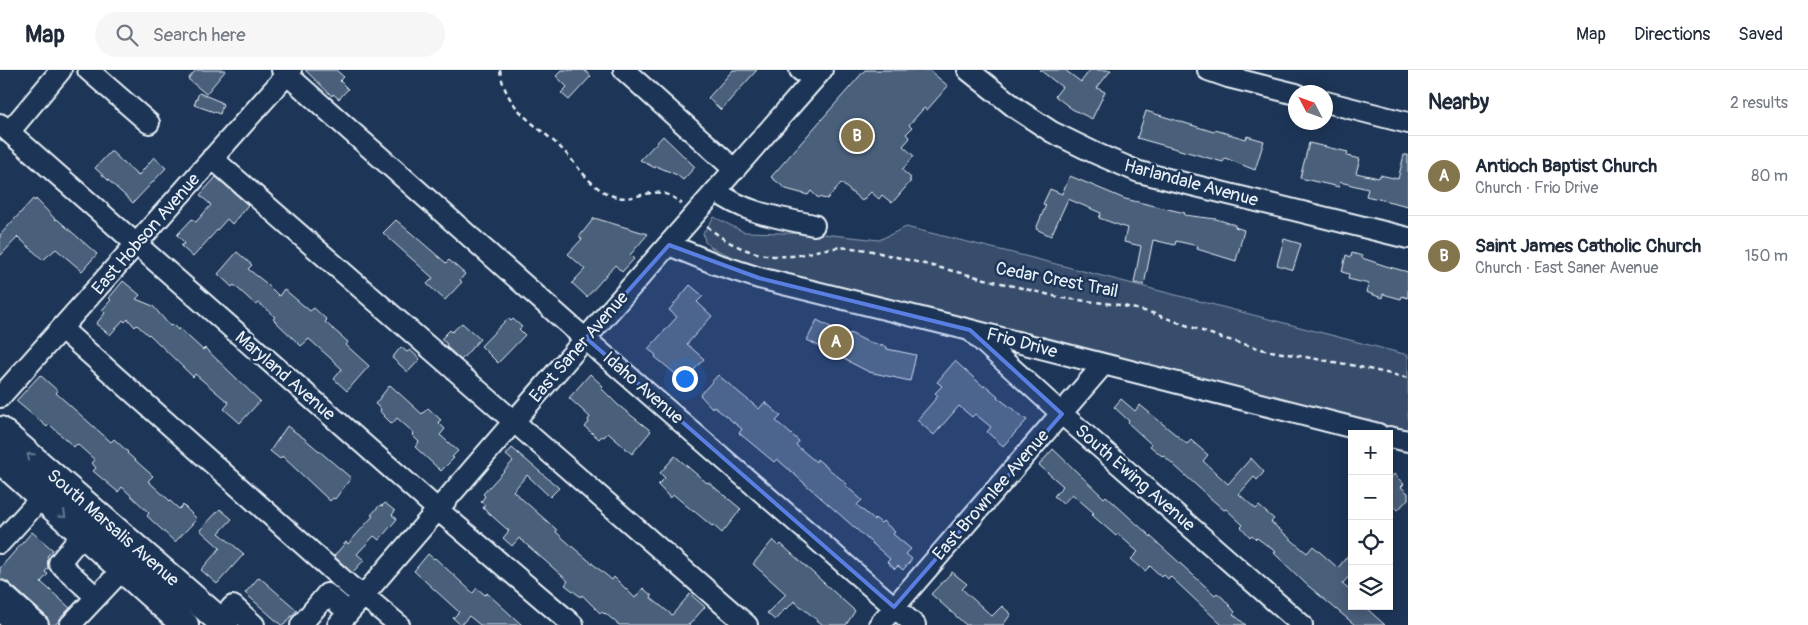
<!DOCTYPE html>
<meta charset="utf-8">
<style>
:root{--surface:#fff;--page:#f6f6f7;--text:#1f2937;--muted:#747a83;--line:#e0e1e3;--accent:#84754c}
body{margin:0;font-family:Pangolin,sans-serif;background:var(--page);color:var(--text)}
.controls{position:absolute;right:15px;bottom:15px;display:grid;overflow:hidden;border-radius:0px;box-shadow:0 2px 12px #0003}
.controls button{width:45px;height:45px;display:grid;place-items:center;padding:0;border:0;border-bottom:1px solid var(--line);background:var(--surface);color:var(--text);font:25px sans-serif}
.compass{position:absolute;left:1288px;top:15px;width:45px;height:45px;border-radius:50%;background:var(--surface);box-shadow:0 2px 12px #0003;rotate:311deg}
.you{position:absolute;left:684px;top:308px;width:18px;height:18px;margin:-12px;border:4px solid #fff;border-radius:50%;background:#1a73e8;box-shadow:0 0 0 8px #1a73e833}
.badge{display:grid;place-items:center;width:32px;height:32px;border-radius:50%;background:var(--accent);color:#fff;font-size:16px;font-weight:700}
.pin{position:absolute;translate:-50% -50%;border:2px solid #fff;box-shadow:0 1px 5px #0006}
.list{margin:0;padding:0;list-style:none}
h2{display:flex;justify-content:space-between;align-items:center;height:65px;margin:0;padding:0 20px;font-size:21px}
h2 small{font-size:16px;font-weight:400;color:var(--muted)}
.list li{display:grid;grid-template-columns:32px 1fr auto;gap:15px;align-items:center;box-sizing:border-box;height:80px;padding:0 20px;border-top:1px solid var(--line)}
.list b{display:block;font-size:19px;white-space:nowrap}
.list p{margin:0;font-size:16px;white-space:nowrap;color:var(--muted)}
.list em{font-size:16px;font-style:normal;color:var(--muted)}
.icon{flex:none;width:28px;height:28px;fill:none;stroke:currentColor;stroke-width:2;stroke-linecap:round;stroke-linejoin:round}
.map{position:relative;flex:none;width:1408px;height:555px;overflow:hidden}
header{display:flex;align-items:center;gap:30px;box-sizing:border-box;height:70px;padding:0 25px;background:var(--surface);border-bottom:1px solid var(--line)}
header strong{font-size:24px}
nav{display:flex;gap:28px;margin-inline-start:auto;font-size:18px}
.search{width:350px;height:45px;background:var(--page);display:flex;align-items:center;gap:12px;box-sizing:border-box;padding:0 18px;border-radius:28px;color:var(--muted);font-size:19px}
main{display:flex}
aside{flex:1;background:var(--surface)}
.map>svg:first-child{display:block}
.green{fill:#374d6c;stroke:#909fb2}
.building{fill:#495e7a;stroke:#e8f1f8}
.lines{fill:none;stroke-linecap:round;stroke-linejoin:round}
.minor-casing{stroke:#e8f1f8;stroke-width:24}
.major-casing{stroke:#e8f1f8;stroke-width:30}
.path{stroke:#e8f1f8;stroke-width:2.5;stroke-dasharray:5 4;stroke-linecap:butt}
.minor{stroke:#1d3557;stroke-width:20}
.major{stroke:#1d3557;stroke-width:26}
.oneway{stroke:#64778f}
.marked{fill:#5a7fe2;fill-opacity:0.2;stroke:#5a7fe2;stroke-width:4;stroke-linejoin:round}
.labels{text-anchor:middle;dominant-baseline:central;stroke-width:5;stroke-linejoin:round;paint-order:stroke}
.street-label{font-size:18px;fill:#e8f1f8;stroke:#1d3557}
</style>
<header>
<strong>Map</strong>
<div class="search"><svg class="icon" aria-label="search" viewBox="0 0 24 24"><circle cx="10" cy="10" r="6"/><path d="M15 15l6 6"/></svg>Search here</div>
<nav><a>Map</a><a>Directions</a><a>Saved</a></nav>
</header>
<main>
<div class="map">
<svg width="1408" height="555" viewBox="0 0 1408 555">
<rect width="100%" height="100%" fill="#1d3557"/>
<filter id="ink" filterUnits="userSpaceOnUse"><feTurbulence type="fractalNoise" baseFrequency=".02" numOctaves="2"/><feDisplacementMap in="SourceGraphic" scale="10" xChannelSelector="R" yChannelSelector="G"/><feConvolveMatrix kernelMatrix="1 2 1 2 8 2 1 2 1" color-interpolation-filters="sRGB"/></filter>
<g filter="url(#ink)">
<path class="green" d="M 714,147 L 744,162 L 823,164 L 879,170 L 906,157 L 1021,185 L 1408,285 L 1408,361 L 768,202 L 712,178 L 705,172 L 703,163 Z"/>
<path class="building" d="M 196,0 L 226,0 L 206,24 L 188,9 Z
M 305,0 L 336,0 L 344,7 L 340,11 L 348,19 L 339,29 L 333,24 L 332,26 Z
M 562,0 L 584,0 L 591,6 L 569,30 L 561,23 L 567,17 L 556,6 Z
M 733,0 L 757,0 L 721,40 L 708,28 Z
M 865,0 L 929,0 L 948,16 L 927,40 L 924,38 L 909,55 L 912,58 L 906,64 L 910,68 L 903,76 L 914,86 L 902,100 L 911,108 L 909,110 L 911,111 L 892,133 L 882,125 L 879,129 L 871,122 L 862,131 L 841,113 L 827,129 L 817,127 L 811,121 L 808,125 L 786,119 L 771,107 Z
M 1040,0 L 1065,0 L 1081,12 L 1090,0 L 1111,0 L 1097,18 L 1105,22 L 1092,49 L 1072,39 L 1055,26 L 1062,17 Z
M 199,23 L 221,32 L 221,33 L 223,34 L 220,44 L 194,35 Z
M 1146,41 L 1214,62 L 1215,60 L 1246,69 L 1247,66 L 1264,71 L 1255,100 L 1225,88 L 1223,92 L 1137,68 Z
M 663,66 L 695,97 L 683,110 L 677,105 L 656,96 L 655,98 L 640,90 Z
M 1309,73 L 1348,82 L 1347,86 L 1360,89 L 1356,103 L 1379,108 L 1380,105 L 1398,109 L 1404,85 L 1408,85 L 1408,136 L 1366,126 L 1368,119 L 1340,112 L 1339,117 L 1300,108 Z
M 110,82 L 112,82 L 138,106 L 154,87 L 166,98 L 133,133 L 95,98 Z
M 1070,106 L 1125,129 L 1185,143 L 1184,145 L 1216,149 L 1235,155 L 1235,157 L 1244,160 L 1236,191 L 1197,179 L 1198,176 L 1176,171 L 1175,175 L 1153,170 L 1144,215 L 1134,213 L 1141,176 L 1124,172 L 1127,158 L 1099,148 L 1101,143 L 1068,129 L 1051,166 L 1036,159 L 1046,135 L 1043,134 L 1050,119 L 1062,124 Z
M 216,107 L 248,135 L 232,154 L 227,149 L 193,187 L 181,176 L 185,173 L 177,165 L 192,149 L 196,152 L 211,135 L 200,125 Z
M 33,129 L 35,131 L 36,129 L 56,150 L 57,149 L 97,184 L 82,201 L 56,179 L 43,190 L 18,167 L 0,186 L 0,165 Z
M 594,148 L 648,164 L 630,185 L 634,189 L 622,202 L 615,195 L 587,227 L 572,213 L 585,199 L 568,184 L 582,169 L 579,167 Z
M 396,150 L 446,193 L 449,190 L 465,204 L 460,210 L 462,212 L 445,230 L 427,214 L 433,208 L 383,163 Z
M 1284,169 L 1301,174 L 1293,200 L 1277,195 Z
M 237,182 L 252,195 L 248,199 L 266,213 L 279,226 L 284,219 L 310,241 L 314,238 L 327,250 L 325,252 L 348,272 L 346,275 L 369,296 L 347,321 L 334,309 L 342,299 L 328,286 L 309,269 L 301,276 L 273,249 L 275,247 L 259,233 L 256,235 L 234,215 L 232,217 L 218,204 Z
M 1352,183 L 1362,186 L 1362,188 L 1386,196 L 1408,202 L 1408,228 L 1402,226 L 1401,229 L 1383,224 L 1382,228 L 1366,222 L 1369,214 L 1348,209 L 1349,204 L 1342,202 L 1346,185 L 1351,187 Z
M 123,211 L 140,225 L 136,229 L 153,236 L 170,256 L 172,254 L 178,260 L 179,258 L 203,280 L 205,278 L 260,331 L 240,353 L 224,339 L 229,333 L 195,304 L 193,307 L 149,264 L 148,265 L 137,255 L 135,257 L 128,249 L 125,252 L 123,250 L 110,265 L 96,254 L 105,243 L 102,240 L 111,230 L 109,228 Z
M 690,215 L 703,226 L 697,232 L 712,246 L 687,274 L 704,289 L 684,311 L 655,287 L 656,285 L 648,279 L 677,247 L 669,240 Z
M 508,248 L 511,251 L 513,249 L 522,257 L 519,259 L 525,265 L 498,293 L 481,276 Z
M 817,250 L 848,266 L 850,263 L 866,271 L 887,277 L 887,279 L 916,285 L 910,311 L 869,302 L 807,270 Z
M 462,253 L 480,269 L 461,290 L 446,276 L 447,274 L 441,269 L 450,260 L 452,262 Z
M 401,277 L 407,282 L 410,280 L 420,289 L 408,302 L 392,288 Z
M 955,291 L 984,317 L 985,315 L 998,326 L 997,327 L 1027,350 L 1003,376 L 987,362 L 991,357 L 975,344 L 972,347 L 959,336 L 934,365 L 917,350 L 938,326 L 935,323 L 942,316 L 937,312 Z
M 590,304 L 603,316 L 601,318 L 618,335 L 651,361 L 632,384 L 608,363 L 604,367 L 602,366 L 599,369 L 585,357 L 589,352 L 588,350 L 590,347 L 569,328 Z
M 40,305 L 58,321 L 56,323 L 111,372 L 114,369 L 128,382 L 127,383 L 153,406 L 148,411 L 179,439 L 183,435 L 197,449 L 175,472 L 147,446 L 149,443 L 122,417 L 118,422 L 93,401 L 96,398 L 92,393 L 95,390 L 77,374 L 74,377 L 49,354 L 47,357 L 16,331 Z
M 718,305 L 759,339 L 765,332 L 781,346 L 776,351 L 799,371 L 796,375 L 816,392 L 817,389 L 847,414 L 845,415 L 862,430 L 857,435 L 874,450 L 875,448 L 881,453 L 883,451 L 895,462 L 893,464 L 911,479 L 906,484 L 912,489 L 903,500 L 898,496 L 895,499 L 887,492 L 890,489 L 777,389 L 774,392 L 739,363 L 742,359 L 713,336 L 712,338 L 700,325 Z
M 390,315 L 422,344 L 428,338 L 441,350 L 438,352 L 445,359 L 440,365 L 458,381 L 452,387 L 454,388 L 441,401 L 415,377 L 419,372 L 412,365 L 414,363 L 397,348 L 392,354 L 384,346 L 380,341 L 381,339 L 375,334 Z
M 1121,329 L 1135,341 L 1140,335 L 1187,374 L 1191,370 L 1208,385 L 1203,391 L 1228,414 L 1251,388 L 1264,402 L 1257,410 L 1254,407 L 1239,424 L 1256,439 L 1259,436 L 1274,449 L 1271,452 L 1302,479 L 1307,483 L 1313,476 L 1338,498 L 1352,480 L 1352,503 L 1342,514 L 1352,522 L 1352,536 L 1364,536 L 1385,555 L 1355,555 L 1306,514 L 1274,483 L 1276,482 L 1257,468 L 1256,469 L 1252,465 L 1250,467 L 1241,457 L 1243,455 L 1226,439 L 1224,440 L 1209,427 L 1163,385 L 1162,386 L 1150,376 L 1151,374 L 1128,353 L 1129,351 L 1114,337 Z
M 287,356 L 305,369 L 351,408 L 335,429 L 333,428 L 330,431 L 282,386 L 280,389 L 270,381 Z
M 512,378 L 559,418 L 550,427 L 527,405 L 513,421 L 557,460 L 556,462 L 575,479 L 612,510 L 614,507 L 635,528 L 643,518 L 652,526 L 651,528 L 672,545 L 690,524 L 705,537 L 689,555 L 619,555 L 605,543 L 604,544 L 602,542 L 600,543 L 582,525 L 581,527 L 565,515 L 568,511 L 519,468 L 512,476 L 503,468 L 509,461 L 483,438 L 485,435 L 481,432 L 485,426 L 483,424 L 513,391 L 506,385 Z
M 1053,379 L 1104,428 L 1106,426 L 1215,525 L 1217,523 L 1223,528 L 1235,542 L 1233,544 L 1246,555 L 1222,555 L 1170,506 L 1168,509 L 1163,504 L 1161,506 L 1150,496 L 1145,501 L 1131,489 L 1138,482 L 1118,464 L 1116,466 L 1092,445 L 1094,443 L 1072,424 L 1063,434 L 1054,426 L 1063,416 L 1039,395 Z
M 675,386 L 707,413 L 708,412 L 741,439 L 722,463 L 713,455 L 712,456 L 694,441 L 694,442 L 674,425 L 670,428 L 658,415 L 665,408 L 660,403 Z
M 1394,404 L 1404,414 L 1401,417 L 1408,423 L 1408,429 L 1398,440 L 1389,433 L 1389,406 L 1391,408 Z
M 385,433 L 395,441 L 392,445 L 397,449 L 379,470 L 374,466 L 357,484 L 364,490 L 352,503 L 334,486 L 346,472 L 348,474 L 373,446 L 371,445 L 380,435 L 382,436 Z
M 220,439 L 232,449 L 219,463 L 244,484 L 217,514 L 201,500 L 220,478 L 200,460 Z
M 32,462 L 53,480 L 47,486 L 48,488 L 48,498 L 45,502 L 48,504 L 41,512 L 70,538 L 55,555 L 50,555 L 46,546 L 8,512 L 0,509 L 0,498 Z
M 773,470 L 779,476 L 781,474 L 855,541 L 846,555 L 823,555 L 794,531 L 787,539 L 786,538 L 775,550 L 767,543 L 786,524 L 753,494 Z
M 428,484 L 434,489 L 435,488 L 473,523 L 477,518 L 485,525 L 487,523 L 522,555 L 480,555 L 469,546 L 461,555 L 453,548 L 459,542 L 414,501 Z
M 952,502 L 967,514 L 962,519 L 992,546 L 1002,536 L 1011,544 L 1003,555 L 966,555 L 931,524 Z
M 259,507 L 297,540 L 284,555 L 281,555 L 245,523 Z"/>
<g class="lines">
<defs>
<path id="minor" d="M 88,0 L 149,53
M 282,0 L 574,259 L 915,555
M 624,0 L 735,100
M 800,0 L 801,1
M 968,0 L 1017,39 L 1052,62 L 1095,83 L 1139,102 L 1408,168
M 1208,0 L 1228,7 L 1296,24
M 1326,32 L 1408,53
M 0,54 L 437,439 L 573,555
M 9,62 L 61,0
M 212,88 L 747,555
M 716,121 C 744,143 780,148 814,155
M 669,175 L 716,194 L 759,208 L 970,260 L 1378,364
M 62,259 L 352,518 L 363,525 L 399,555
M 971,261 L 1062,344 L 1302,555
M 0,327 L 291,0
M 1389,367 L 1408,371
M 83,464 L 59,493 L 96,527
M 0,473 L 42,427
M 0,521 L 38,555
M 0,541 L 15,555
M 220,550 L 233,536 L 254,555
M 70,555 L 123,499
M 301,555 L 327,524 L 348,542
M 338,555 L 586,268 L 822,0
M 879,555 L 1103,295"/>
<path id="major" d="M 0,360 L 225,555
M 0,390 L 185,555"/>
</defs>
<use href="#minor" class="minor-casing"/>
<use href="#major" class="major-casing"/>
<path class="path" d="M 500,0 C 501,8 504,18 508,25 C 520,47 542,60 559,76 C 575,91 587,114 608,124 C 638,138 652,107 682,134
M 707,156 C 729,176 758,188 788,186 C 802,186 813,181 826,179 C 842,176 857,178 872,181 L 1062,228 L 1120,235 L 1152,243 L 1222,268 L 1265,280 L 1351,295 L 1408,308"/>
<use href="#minor" class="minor"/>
<use href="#major" class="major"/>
</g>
<defs><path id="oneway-chevron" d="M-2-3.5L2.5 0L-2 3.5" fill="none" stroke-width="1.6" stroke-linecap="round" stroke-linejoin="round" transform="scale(1.25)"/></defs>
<g class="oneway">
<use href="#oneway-chevron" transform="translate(30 386) rotate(-139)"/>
<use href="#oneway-chevron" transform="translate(63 445) rotate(42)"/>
</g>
</g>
<path class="marked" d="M 669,175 L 759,208 L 970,260 L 1062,344 L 894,537 L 586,268 Z"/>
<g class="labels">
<g class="street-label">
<text transform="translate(1191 113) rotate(15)">Harlandale Avenue</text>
<text transform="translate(146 164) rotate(-49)">East Hobson Avenue</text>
<text transform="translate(1057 210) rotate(11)">Cedar Crest Trail</text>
<text transform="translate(1022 273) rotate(15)">Frio Drive</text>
<text transform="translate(579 277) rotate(-49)">East Saner Avenue</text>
<text transform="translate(285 306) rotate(41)">Maryland Avenue</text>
<text transform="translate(643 318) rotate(41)">Idaho Avenue</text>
<text transform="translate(1135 408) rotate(41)">South Ewing Avenue</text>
<text transform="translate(991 425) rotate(-49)">East Brownlee Avenue</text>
<text transform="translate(113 458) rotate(41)">South Marsalis Avenue</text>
</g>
</g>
</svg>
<div class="controls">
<button>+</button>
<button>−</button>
<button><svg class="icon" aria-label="locate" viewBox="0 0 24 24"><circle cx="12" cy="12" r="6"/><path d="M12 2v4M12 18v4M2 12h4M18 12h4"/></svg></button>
<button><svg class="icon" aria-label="layers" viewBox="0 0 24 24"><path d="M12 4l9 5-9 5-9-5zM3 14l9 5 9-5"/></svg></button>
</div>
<svg class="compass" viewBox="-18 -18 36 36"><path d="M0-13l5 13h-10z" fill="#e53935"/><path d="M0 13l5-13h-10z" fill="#747a83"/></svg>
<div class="you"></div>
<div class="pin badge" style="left:836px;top:272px">A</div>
<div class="pin badge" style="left:857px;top:66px">B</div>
</div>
<aside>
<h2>Nearby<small>2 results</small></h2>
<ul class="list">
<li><span class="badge">A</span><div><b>Antioch Baptist Church</b><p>Church · Frio Drive</p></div><em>80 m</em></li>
<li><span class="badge">B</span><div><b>Saint James Catholic Church</b><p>Church · East Saner Avenue</p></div><em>150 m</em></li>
</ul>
</aside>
</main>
